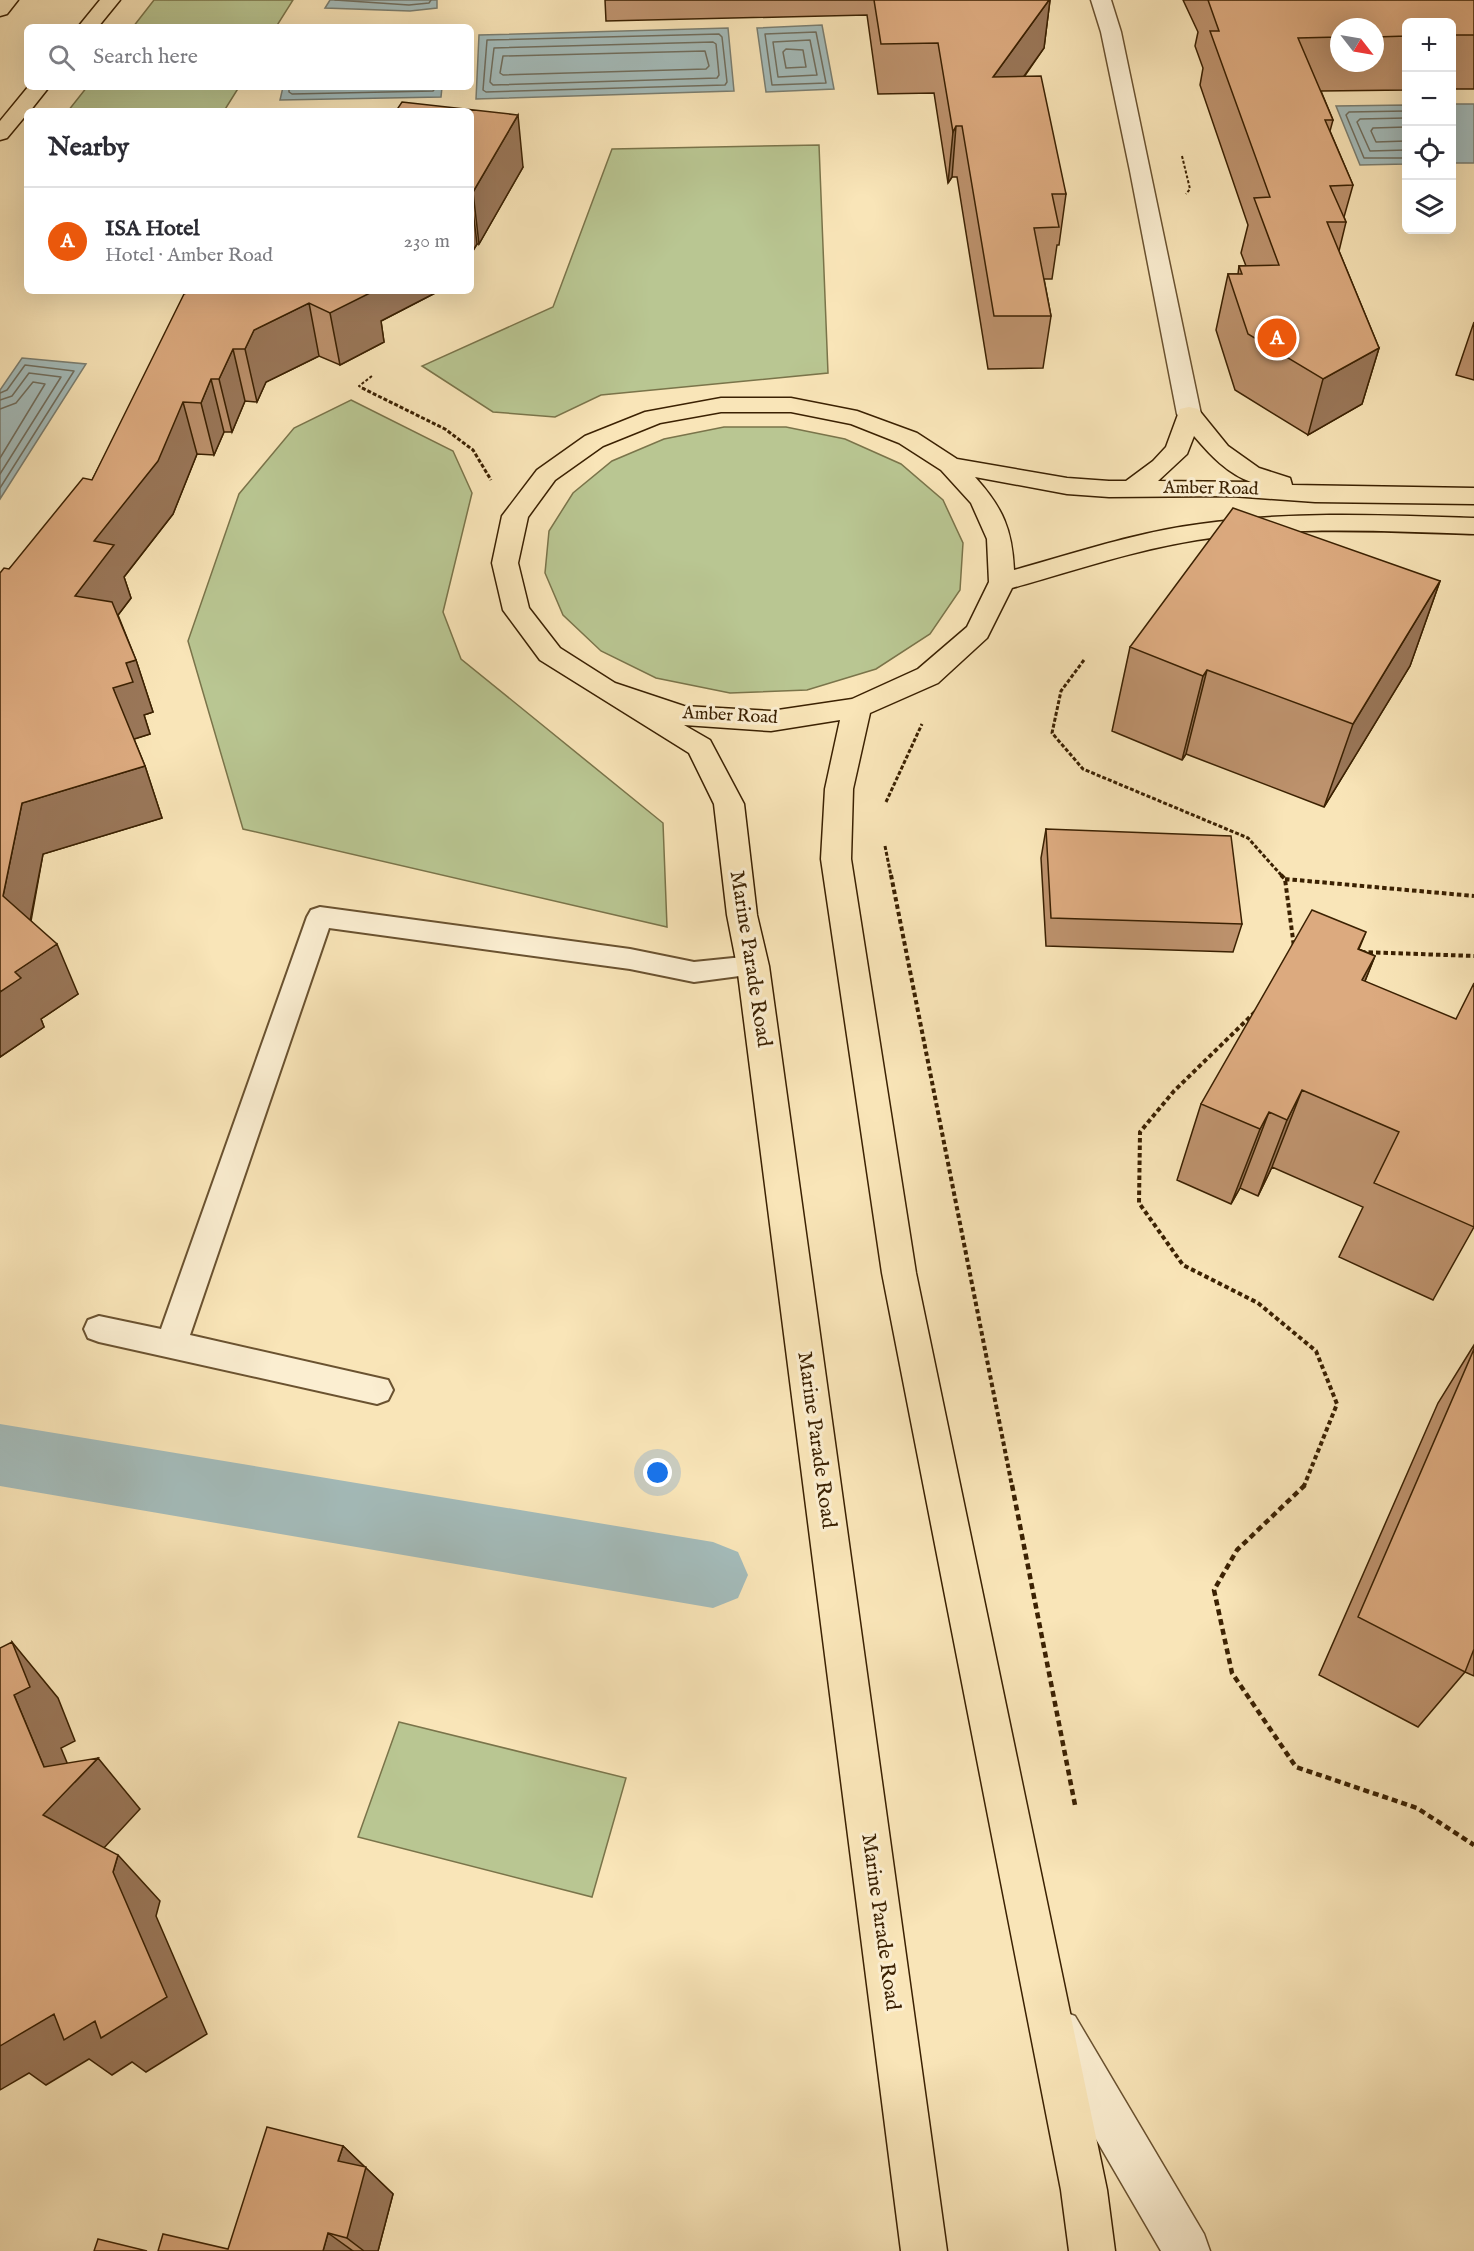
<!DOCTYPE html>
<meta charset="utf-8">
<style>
:root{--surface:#fff;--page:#f7f7f7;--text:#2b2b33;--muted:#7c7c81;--line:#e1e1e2;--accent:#ea580c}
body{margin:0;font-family:"IM FELL English",serif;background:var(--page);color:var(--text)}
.controls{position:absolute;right:18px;top:18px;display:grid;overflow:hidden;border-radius:9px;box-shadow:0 6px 24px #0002}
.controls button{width:54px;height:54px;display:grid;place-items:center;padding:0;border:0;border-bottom:2px solid var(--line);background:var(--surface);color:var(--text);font:30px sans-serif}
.compass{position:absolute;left:1330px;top:18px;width:54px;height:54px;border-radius:50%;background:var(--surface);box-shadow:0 6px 24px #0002;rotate:121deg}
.you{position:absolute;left:658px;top:1473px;width:21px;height:21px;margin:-15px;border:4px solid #fff;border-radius:50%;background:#1a73e8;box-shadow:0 0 0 9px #1a73e833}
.badge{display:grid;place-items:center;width:39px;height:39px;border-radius:50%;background:var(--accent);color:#fff;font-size:20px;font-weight:700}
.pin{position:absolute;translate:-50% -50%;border:3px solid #fff;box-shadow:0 2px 6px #0006}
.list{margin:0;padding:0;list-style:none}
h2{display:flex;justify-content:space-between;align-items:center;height:78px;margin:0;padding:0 24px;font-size:26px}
h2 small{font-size:20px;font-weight:400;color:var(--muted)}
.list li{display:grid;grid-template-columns:39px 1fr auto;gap:18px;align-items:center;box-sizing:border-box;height:108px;padding:0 24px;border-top:2px solid var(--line)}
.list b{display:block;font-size:22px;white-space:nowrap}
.list p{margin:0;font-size:20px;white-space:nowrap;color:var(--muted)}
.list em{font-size:20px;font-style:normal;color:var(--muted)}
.icon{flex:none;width:33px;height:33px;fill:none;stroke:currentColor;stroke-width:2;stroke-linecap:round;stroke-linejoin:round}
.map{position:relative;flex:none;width:1474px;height:2251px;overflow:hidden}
.search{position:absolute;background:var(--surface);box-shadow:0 6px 24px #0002;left:24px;top:24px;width:450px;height:66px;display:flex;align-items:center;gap:15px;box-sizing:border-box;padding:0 21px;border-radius:9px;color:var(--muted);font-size:22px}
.panel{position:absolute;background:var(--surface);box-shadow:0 6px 24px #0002;left:24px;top:108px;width:450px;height:186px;border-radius:9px}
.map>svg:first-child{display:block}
.green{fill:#b9c692;stroke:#7a744a;stroke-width:1.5}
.water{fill:#a4bcbb;stroke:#7a7e71;stroke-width:1.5}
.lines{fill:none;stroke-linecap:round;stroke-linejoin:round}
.shore{stroke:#706e5e;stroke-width:1.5}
.canal{fill:#a4bcbb;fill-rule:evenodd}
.service-casing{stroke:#6a5230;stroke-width:4}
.minor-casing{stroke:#6a5230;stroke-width:3}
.primary-casing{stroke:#3b2102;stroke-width:3}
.motorway-casing{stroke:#3b2102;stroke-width:3}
.path-far3{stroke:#3b2102;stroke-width:2;stroke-dasharray:3 2;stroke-linecap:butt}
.path-far2{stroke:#3b2102;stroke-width:3;stroke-dasharray:4 2;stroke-linecap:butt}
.path-far1{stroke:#3b2102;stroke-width:4;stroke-dasharray:4.5 3;stroke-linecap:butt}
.path{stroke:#3b2102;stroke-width:4.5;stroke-dasharray:6 4;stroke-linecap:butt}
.service{fill:#fbeed1;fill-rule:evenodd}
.minor{fill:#fbeed1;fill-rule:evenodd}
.primary{fill:#f9e5b8;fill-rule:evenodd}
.motorway{fill:#f9e5b8;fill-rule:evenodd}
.wall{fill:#bd926d;stroke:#3b2102;stroke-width:1.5;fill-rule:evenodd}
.shaded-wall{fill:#9a7759;stroke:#3b2102;stroke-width:1.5}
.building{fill:#dcaa7f;stroke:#3b2102;stroke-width:1.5}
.labels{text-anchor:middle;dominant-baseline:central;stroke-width:6;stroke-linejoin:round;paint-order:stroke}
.far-street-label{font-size:18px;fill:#3b2102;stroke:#fbeed1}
.street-label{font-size:21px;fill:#3b2102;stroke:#fbeed1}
</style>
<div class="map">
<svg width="1474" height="2251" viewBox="0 0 1474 2251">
<rect width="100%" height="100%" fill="#f9e5b8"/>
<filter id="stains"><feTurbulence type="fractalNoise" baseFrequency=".00333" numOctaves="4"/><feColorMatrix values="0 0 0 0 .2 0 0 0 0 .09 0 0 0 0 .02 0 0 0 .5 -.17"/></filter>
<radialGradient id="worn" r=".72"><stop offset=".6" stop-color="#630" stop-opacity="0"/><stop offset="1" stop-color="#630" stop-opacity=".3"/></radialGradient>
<path class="green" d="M 154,0 L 293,0 L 276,27 L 133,27 Z
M 87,87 L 239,87 L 224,111 L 68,111 Z
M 819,145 L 828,373 L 601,395 L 555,417 L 493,412 L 422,366 L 553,307 L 612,149 Z
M 351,400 L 453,451 L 472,493 L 443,612 L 461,659 L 663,823 L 667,927 L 243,829 L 188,641 L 239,494 L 294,428 Z
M 724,427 L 786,427 L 845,439 L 901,464 L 943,500 L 963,543 L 960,590 L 930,634 L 876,669 L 807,690 L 730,693 L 656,678 L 601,651 L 563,615 L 545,573 L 549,531 L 573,493 L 612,461 L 664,439 Z
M 399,1722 L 626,1778 L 592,1897 L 358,1837 Z"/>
<path class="water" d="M 330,0 L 437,0 L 437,8 L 410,11 L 325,8 Z
M 822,25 L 834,89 L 766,92 L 757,28 Z
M 728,28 L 734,91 L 476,99 L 479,35 Z
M 283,87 L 442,87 L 441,97 L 280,100 Z
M 1452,104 L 1474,104 L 1474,163 L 1452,163 Z
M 1406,105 L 1406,164 L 1360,165 L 1336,106 Z
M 22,358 L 86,364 L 0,499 L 0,390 Z"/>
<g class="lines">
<path class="shore" d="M 335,0 L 409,5 L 429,3 L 431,0
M 816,32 L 826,83 L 772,85 L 765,34 Z
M 719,34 L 722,37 L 727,82 L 725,85 L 486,92 L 483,90 L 487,40 Z
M 810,40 L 817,75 L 778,77 L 773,42 Z
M 713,42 L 716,44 L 719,75 L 717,78 L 493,85 L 490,82 L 494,48 Z
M 786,49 L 803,50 L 806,67 L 786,68 L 783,52 Z
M 705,51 L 709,66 L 706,69 L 503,75 L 500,73 L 503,56 Z
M 289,87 L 289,92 L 292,94 L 433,91 L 436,87
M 1406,111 L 1349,112 L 1346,115 L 1364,158 L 1406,158
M 1406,118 L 1360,119 L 1357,122 L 1370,151 L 1406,150
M 1406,127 L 1373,128 L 1371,131 L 1376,142 L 1406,141
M 0,393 L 7,390 L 25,365 L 74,371 L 0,488
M 0,400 L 12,396 L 29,373 L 61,377 L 0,474
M 0,409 L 16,403 L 33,382 L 45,384 L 0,458"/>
<path class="canal" d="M 0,1424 L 713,1542 L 738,1552 L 748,1575 L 738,1598 L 713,1608 L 0,1486 Z"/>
<defs>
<path id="service" d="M 320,907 L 630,949 L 694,962 L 753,956 L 762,959 L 766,966 L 762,973 L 694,982 L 630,969 L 329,928 L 190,1335 L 388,1380 L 393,1390 L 388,1400 L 377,1404 L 99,1342 L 88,1338 L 84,1329 L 88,1320 L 99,1316 L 161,1329 L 307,917 L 311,910 Z"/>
<path id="minor" d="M 1091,0 L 1111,0 L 1121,32 L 1201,414 L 1198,419 L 1189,421 L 1180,419 L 1177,414 L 1130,171 L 1101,32 Z
M 1059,2010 L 1075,2016 L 1204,2234 L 1210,2251 L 1161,2251 L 1043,2048 L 1037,2032 L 1043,2016 Z"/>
<path id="primary" d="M 721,398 L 791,398 L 857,411 L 917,433 L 957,459 L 1067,478 L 1109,481 L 1126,481 L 1153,461 L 1166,447 L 1180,409 L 1189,407 L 1198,409 L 1228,446 L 1259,468 L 1290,478 L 1292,485 L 1474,488 L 1474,504 L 1315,502 L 1232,496 L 1109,497 L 1067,494 L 975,477 C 1003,508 1012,529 1014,570 C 1076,553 1137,532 1200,524 C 1291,511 1383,515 1474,518 L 1474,534 C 1382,531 1288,526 1197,540 C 1134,550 1074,571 1012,588 L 987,638 L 938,683 L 870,713 L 853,789 L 851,859 L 916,1273 L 1107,2190 L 1115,2251 L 1069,2251 L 1061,2190 L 882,1273 L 821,859 L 825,789 L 840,720 L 771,731 L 684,725 L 710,740 L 744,804 L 757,915 L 769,966 L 947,2251 L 901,2251 L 737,966 L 727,915 L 714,804 L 689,753 L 540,660 L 503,610 L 492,563 L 502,516 L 537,470 L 585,436 L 645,412 ZM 721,412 L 791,412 L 851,424 L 899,443 L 941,470 L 971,503 L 987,539 L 989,582 L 967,627 L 918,669 L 852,699 L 771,711 L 684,706 L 615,683 L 560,648 L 529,608 L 518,563 L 528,517 L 555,480 L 603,446 L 660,423 ZM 1194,436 C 1210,455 1228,474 1251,482 L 1158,481 L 1187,454 Z"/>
<path id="motorway" d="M 0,0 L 18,0 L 7,14 L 0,16 Z
M 100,0 L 120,0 L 98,27 L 78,27 Z
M 28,87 L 49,87 L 30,111 L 27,111 L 27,114 L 7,138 L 0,140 L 0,121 Z"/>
</defs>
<use href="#service" class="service-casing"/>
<use href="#minor" class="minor-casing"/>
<use href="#primary" class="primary-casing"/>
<use href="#motorway" class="motorway-casing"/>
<path class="path-far3" d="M 1182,156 L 1190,189 L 1186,194
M 365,389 L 359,386 L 372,376"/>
<path class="path-far2" d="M 362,388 L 445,429 L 473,450 L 491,480
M 1084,660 L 1061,691 L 1052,733 L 1083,769 L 1248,838 L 1282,876
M 886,802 L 922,724
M 885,846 L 891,876"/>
<path class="path-far1" d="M 891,875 L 1012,1486
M 1281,875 L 1285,879 L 1294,947
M 1285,879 L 1474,896
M 1361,952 L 1474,956
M 1255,1012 L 1174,1091 L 1140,1132 L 1139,1203 L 1183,1265 L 1258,1303 L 1316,1351 L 1337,1404 L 1304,1486"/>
<path class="path" d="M 1012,1485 L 1075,1805
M 1305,1485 L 1237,1550 L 1214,1590 L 1232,1673 L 1296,1767 L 1417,1808 L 1474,1845"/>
<use href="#service" class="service"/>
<use href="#minor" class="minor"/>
<use href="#primary" class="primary"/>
<use href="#motorway" class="motorway"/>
</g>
<path class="wall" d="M 605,0 L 1050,0 L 1044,48 L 1024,77 L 1066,194 L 1059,245 L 1057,245 L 1052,279 L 1044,279 L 1051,316 L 1043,368 L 988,369 L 957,177 L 952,177 L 948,183 L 934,93 L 878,94 L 867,15 L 606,21 Z
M 1183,0 L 1474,0 L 1474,89 L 1452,89 L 1452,22 L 1407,22 L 1407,90 L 1321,91 L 1333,120 L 1330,131 L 1353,185 L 1344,217 L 1346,222 L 1339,251 L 1379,348 L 1362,404 L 1308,435 L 1235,390 L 1216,330 L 1228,274 L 1238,274 L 1239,266 L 1246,266 L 1241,253 L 1248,225 L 1200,85 L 1203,68 L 1195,46 L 1198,32 ZM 1339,27 L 1375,27 L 1375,63 L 1339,63 Z
M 471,111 L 523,167 L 479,244 L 477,244 L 471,254 Z
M 191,291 L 439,291 L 381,321 L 384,342 L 340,365 L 319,356 L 266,382 L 257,402 L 245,401 L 232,432 L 224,432 L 214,455 L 197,454 L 173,514 L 124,577 L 131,598 L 118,615 L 136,660 L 153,712 L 144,715 L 150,734 L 134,739 L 145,766 L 162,818 L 43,854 L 31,921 L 78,994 L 41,1019 L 44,1027 L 0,1057 L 0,573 L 9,569 L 92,480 Z
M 1474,322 L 1474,380 L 1456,375 Z
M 1440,581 L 1410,666 L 1324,807 L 1186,754 L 1182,760 L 1112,731 L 1130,647 Z
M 1046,829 L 1242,924 L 1233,952 L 1046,946 L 1041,858 Z
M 1366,932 L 1359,949 L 1375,956 L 1365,981 L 1474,1227 L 1433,1300 L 1339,1257 L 1363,1207 L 1272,1167 L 1258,1196 L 1240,1188 L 1231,1204 L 1177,1180 L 1201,1104 Z
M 1474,1345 L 1474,1676 L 1465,1672 L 1418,1727 L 1319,1675 L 1438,1403 Z
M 343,2146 L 393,2194 L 378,2251 L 158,2251 L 228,2249 Z"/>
<path class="shaded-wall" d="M 1049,0 L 1050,0 L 1044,48 L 987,128 L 993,77 Z
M 518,115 L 523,167 L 479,244 L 473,192 Z
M 956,126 L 952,177 L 948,183 L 953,132 Z
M 471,194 L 477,244 L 471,254 Z
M 358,291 L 439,291 L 381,321 L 384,342 L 340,365 L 330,313 Z
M 309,303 L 319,356 L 266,382 L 257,402 L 245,349 L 254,330 Z
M 1379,348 L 1362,404 L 1308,435 L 1323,379 Z
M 233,349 L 245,401 L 232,432 L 219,379 Z
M 211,379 L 224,432 L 214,455 L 201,403 Z
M 183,402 L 197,454 L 173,514 L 124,577 L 131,598 L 93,648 L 75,596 L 94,541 Z
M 1440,581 L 1410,666 L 1324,807 L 1353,724 Z
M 136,660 L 153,712 L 144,715 L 150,734 L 131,740 L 113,688 L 126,663 Z
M 1207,670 L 1186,754 L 1182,760 L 1203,676 Z
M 145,766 L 162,818 L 43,854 L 25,947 L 3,896 L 22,803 Z
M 57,944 L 78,994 L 41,1019 L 44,1027 L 0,1057 L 0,992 L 15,972 Z
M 1375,956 L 1343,1036 L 1362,980 Z
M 1302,1090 L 1272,1167 L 1258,1196 L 1287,1120 Z
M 1269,1112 L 1240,1188 L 1231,1204 L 1260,1129 Z
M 12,1642 L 58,1698 L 75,1741 L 61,1748 L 75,1782 L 98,1758 L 140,1809 L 90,1863 L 43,1815 L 44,1767 L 14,1695 Z
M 118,1855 L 160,1901 L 156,1916 L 207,2034 L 146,2072 L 132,2062 L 112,2075 L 89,2059 L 46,2085 L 29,2073 L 0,2090 L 0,2040 L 54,2014 L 95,2021 L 113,1872 Z
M 343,2146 L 393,2194 L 378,2251 L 364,2251 L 347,2238 L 338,2161 Z
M 328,2233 L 353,2251 L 323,2251 Z"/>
<path class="building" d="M 874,0 L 1049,0 L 993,77 L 1041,76 L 1066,194 L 1052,194 L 1059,227 L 1034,228 L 1051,316 L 994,316 L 962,126 L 956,126 L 953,132 L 938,43 L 881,44 Z
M 1208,0 L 1474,0 L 1474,35 L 1452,35 L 1452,22 L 1407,22 L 1407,36 L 1375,37 L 1375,27 L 1339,27 L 1339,37 L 1298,38 L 1333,120 L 1325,120 L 1353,185 L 1330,186 L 1346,222 L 1327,222 L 1379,348 L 1323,379 L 1248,334 L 1228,274 L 1242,274 L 1239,266 L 1279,265 L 1254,198 L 1270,197 L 1210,31 L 1219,31 Z
M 402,102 L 518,115 L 473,192 L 471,192 L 471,111 L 396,111 Z
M 191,291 L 374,291 L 330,313 L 309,303 L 254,330 L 245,349 L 233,349 L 219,379 L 211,379 L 201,403 L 183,402 L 158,461 L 94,541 L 114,545 L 75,596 L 112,602 L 136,660 L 126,663 L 133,682 L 113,688 L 145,766 L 22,803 L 3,896 L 57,944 L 15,972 L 21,978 L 0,992 L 0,573 L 4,568 L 9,569 L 83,478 L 92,480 L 184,294 Z
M 1233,508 L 1440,581 L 1353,724 L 1207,670 L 1203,676 L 1130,647 Z
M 1046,829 L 1231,836 L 1242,924 L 1051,918 Z
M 1312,910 L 1366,932 L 1358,949 L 1375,956 L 1362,980 L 1456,1019 L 1474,983 L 1474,1227 L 1374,1183 L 1399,1132 L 1302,1090 L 1287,1120 L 1269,1112 L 1260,1129 L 1201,1104 Z
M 1474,1349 L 1474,1649 L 1465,1672 L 1358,1617 Z
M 12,1642 L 30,1687 L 14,1695 L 44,1767 L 98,1758 L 43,1815 L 118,1855 L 113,1872 L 167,1997 L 101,2038 L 95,2021 L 64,2040 L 54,2014 L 0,2046 L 0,1648 Z
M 267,2127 L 343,2146 L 338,2161 L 366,2167 L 347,2238 L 328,2233 L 323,2251 L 158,2251 L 163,2234 L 228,2249 Z
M 98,2239 L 147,2251 L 94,2251 Z"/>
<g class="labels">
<g class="far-street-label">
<text transform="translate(1211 489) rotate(1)">Amber Road</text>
<text transform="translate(730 716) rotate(3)">Amber Road</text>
</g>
<g class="street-label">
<text transform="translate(750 959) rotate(81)">Marine Parade Road</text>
<text transform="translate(816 1440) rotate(82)">Marine Parade Road</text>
<text transform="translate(880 1922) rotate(82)">Marine Parade Road</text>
</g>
</g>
<rect width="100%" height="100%" filter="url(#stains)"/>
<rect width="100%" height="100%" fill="url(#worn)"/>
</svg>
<div class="controls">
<button>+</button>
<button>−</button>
<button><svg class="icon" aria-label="locate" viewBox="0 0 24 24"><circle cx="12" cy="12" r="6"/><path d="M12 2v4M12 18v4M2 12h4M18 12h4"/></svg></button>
<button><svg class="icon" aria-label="layers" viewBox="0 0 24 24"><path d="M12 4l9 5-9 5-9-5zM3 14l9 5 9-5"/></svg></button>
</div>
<svg class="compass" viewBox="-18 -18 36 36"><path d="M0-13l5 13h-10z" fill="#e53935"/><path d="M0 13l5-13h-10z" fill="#7c7c81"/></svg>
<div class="you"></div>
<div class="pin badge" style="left:1277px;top:338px">A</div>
<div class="search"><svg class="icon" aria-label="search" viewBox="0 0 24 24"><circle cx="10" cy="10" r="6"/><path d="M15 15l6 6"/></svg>Search here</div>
<section class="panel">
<h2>Nearby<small></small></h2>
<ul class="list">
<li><span class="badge">A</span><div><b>ISA Hotel</b><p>Hotel · Amber Road</p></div><em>230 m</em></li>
</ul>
</section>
</div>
